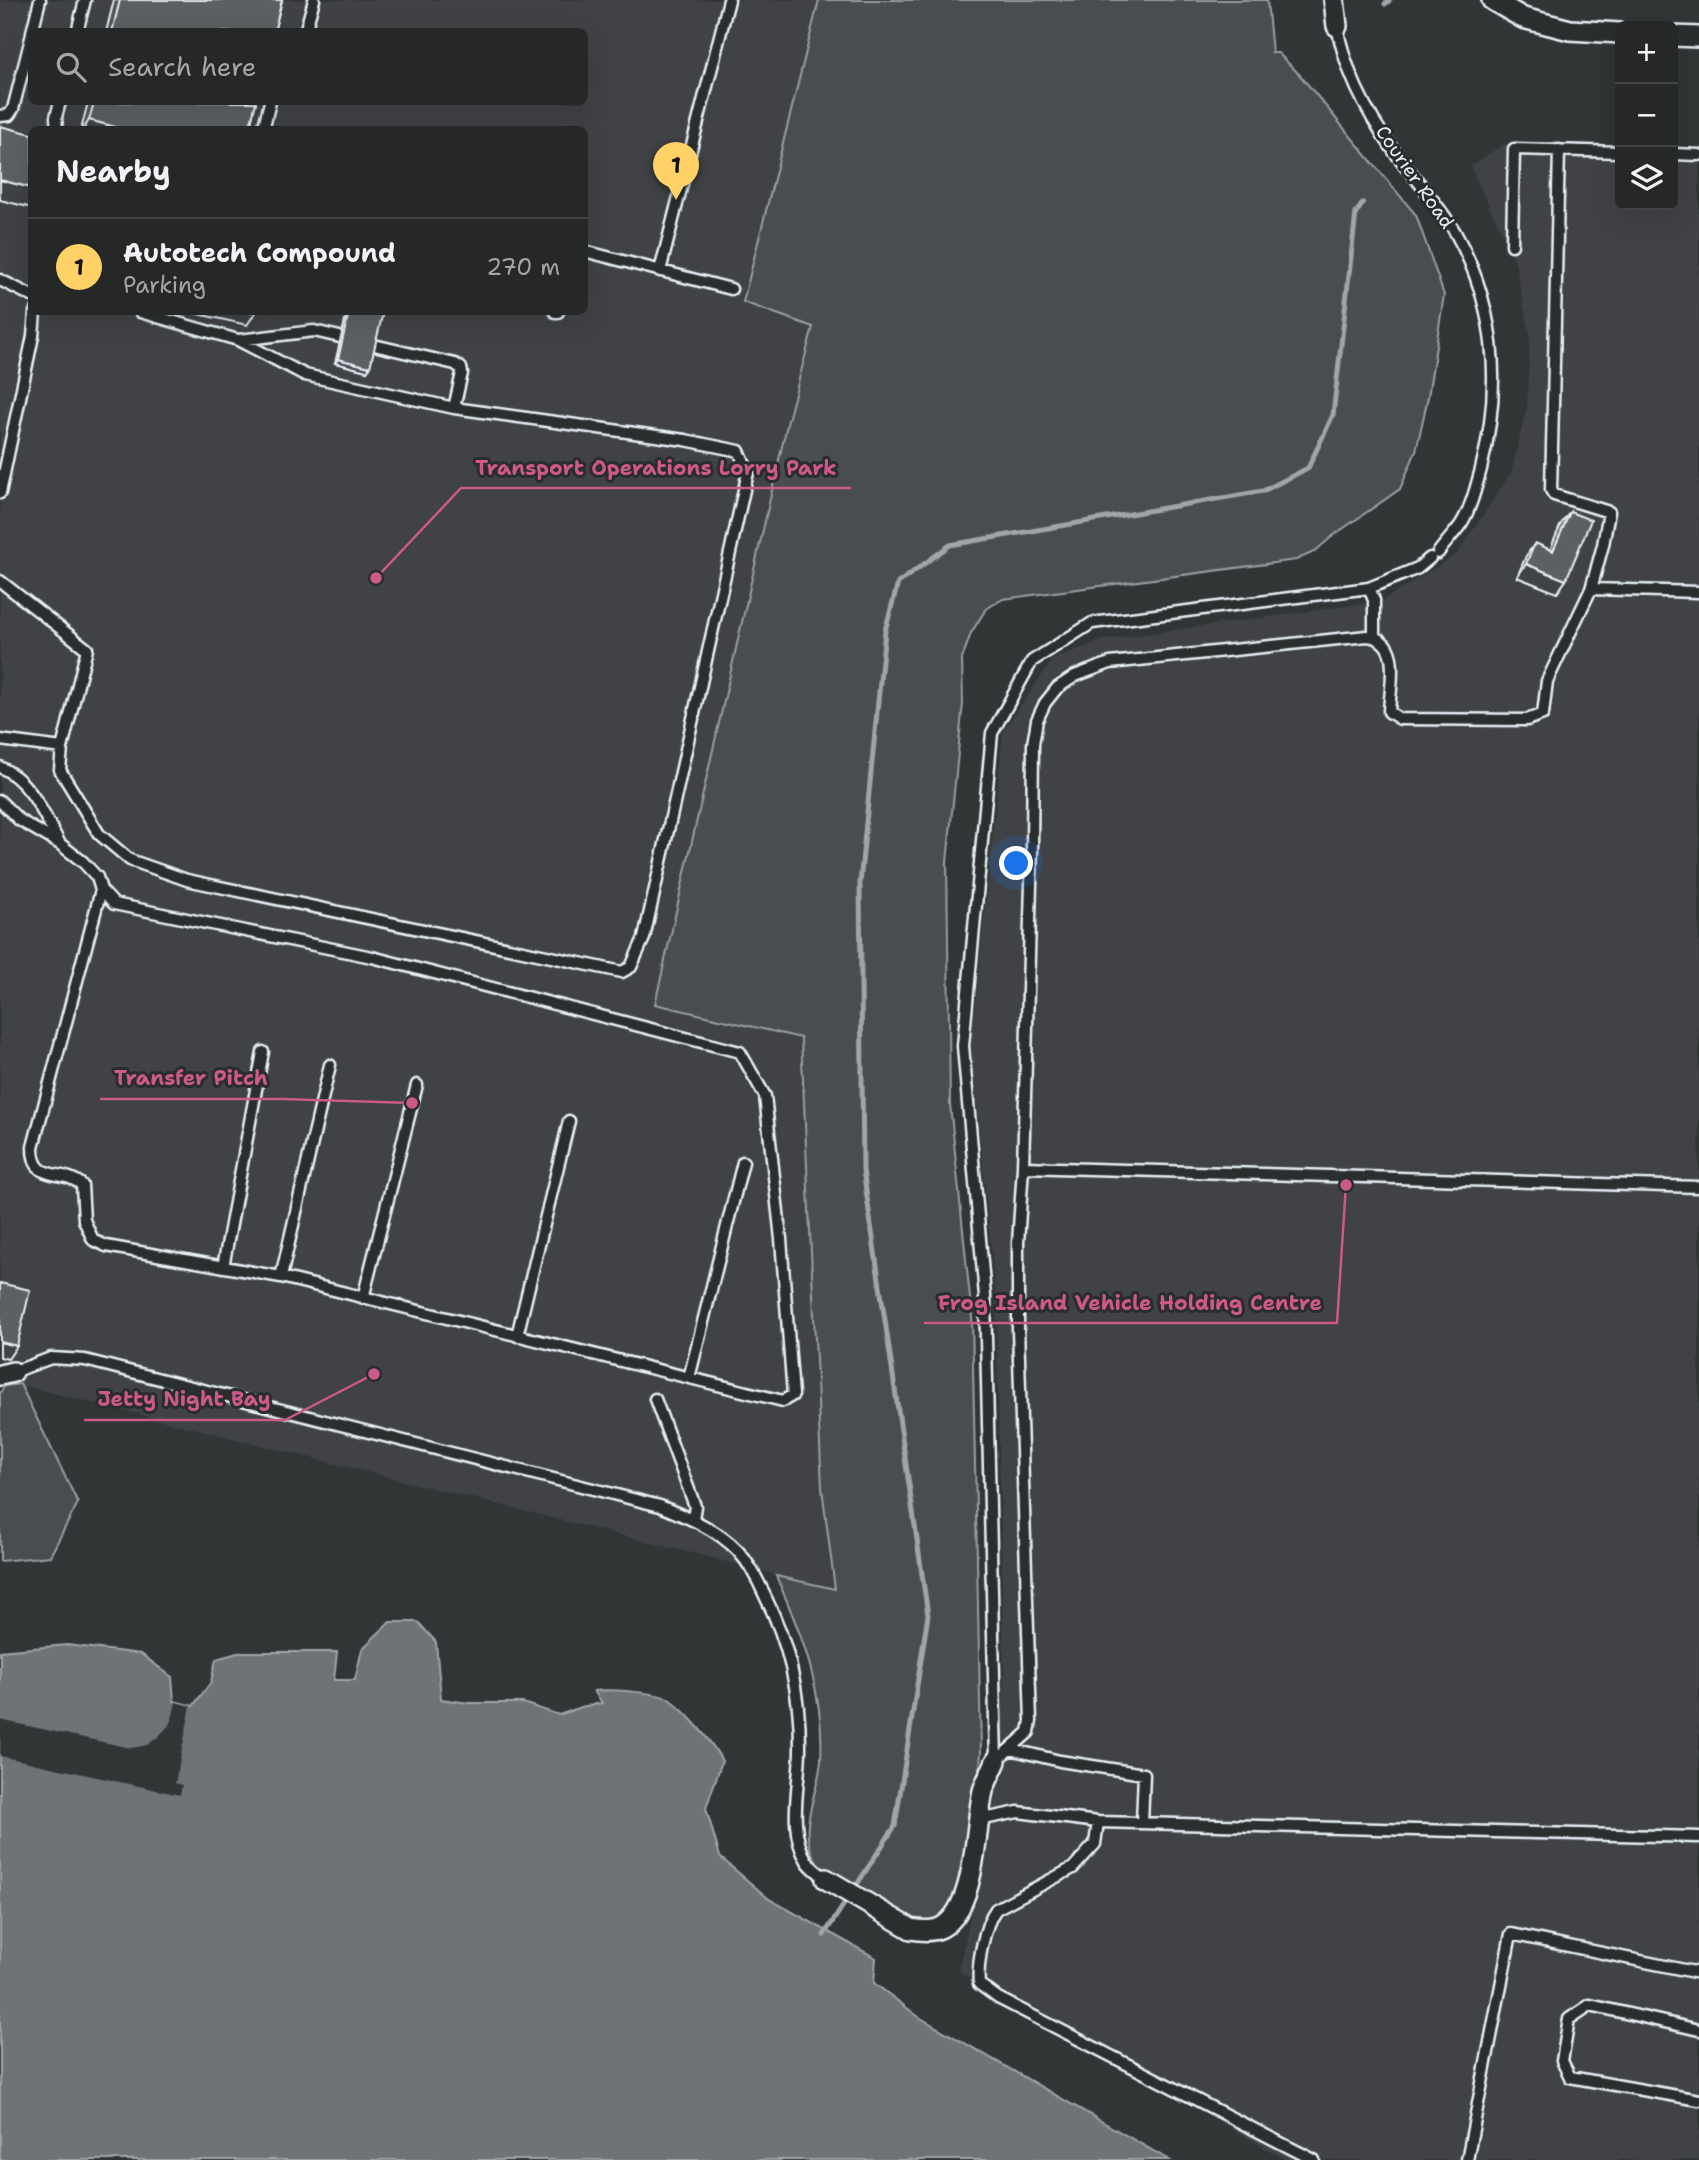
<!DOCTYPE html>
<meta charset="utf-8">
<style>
:root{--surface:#262828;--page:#2e3030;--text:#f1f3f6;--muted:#a4a6a8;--line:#424445;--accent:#ffd166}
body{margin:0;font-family:"Shantell Sans",sans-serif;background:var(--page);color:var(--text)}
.controls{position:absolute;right:21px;top:21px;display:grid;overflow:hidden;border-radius:10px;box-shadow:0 7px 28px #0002}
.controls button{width:63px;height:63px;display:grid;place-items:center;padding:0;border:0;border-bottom:2px solid var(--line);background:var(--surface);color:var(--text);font:35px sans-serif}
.you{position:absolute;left:1017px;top:864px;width:24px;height:24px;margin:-18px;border:5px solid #fff;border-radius:50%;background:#1a73e8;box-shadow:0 0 0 10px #1a73e833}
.badge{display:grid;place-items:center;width:46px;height:46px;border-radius:50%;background:var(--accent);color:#111;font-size:23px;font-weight:700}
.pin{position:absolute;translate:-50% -58px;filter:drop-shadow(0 2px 4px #0008)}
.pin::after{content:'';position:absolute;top:37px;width:24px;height:21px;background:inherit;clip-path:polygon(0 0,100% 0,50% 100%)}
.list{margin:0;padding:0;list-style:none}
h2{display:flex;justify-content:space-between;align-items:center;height:91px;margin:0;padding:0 28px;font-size:30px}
h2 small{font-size:23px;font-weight:400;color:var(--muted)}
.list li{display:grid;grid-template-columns:46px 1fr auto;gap:21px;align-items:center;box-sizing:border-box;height:98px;padding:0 28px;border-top:2px solid var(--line)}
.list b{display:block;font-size:26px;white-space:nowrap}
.list p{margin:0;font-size:23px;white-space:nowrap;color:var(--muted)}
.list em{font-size:23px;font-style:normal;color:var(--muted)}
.icon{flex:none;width:38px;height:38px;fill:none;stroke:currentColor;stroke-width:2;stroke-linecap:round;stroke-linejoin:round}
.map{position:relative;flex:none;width:1699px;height:2160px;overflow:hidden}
.search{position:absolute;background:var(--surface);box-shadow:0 7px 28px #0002;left:28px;top:28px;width:560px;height:77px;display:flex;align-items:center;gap:18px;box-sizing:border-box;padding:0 24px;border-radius:10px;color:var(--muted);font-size:26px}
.panel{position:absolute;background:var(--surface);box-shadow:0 7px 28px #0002;left:28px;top:126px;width:560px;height:189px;border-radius:10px}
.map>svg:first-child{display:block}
.built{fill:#3f4244;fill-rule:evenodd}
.green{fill:#494d4f;stroke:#989fa4;stroke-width:2}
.water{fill:#6e7376;stroke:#9fa5aa;stroke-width:2}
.pier{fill:#323536}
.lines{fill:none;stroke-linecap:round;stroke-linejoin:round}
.stream{stroke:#9fa5aa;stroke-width:5}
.lane-casing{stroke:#e8f1f8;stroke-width:15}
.street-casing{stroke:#e8f1f8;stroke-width:24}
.lane{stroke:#2a2d2e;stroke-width:10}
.street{stroke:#2a2d2e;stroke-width:19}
.wall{fill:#4f5355;stroke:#e8f1f8;stroke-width:2}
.shaded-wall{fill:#404345;stroke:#e8f1f8;stroke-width:2}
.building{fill:#5c6063;stroke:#e8f1f8;stroke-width:2}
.labels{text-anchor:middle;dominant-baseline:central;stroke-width:6;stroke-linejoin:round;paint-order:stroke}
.street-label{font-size:19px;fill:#e8f1f8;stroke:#2a2d2e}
.leader{fill:none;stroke:#cd598a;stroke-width:2.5}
.callout-dot{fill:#cd598a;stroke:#2a2d2e;stroke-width:2.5}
.callout-label{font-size:21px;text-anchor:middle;font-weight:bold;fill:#cd598a;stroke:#2a2d2e;stroke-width:6;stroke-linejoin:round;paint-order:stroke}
</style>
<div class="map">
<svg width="1699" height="2160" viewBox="0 0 1699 2160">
<rect width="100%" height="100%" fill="#323536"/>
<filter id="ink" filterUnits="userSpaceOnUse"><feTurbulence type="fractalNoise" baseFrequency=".0143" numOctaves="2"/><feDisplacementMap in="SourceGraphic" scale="14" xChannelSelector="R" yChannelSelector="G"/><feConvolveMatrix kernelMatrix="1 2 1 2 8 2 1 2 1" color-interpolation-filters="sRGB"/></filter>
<g filter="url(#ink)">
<path class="built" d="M 0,0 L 819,0 L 743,302 L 813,326 L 788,420 L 655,1003 L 801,1038 L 822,1488 L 835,1589 L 21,1385 L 78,1503 L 50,1556 L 0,1561 ZM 32,32 L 584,32 L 584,102 L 32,102 ZM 32,130 L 584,130 L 584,312 L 32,312 Z
M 1504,144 L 1620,147 L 1620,205 L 1673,205 L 1673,148 L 1699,149 L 1699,2160 L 1286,2160 L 959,1971 L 997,1782 L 1004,1679 L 996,1300 L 971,1046 L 1003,731 L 1053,659 L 1103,640 L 1382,601 L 1457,554 L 1512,471 L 1527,405 L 1530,335 L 1514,258 L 1470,166 Z"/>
<path class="green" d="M 819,0 L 1267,0 L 1272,53 L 1278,53 L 1299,74 L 1416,215 L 1444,295 L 1428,397 L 1416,451 L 1400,489 L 1334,535 L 1314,552 L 1296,560 L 1003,599 L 986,609 L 971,633 L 962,659 L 963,703 L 947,862 L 950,1104 L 972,1318 L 981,1753 L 970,1867 L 954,1915 L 917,1925 C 895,1912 833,1881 818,1863 C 794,1832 819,1793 821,1760 C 825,1694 802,1634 776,1576 L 835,1589 L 822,1488 L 801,1038 L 655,1004 L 788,420 L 813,327 L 743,302 Z
M 20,1384 L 78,1503 L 50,1556 L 0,1561 L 0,1393 L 5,1386 Z"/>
<path class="water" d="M 390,1622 L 418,1622 L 436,1642 L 441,1699 L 469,1703 L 523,1703 L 559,1715 L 581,1707 L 602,1703 L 594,1691 C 608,1689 658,1692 669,1699 C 686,1711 713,1743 722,1761 L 706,1808 L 720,1857 L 769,1899 L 876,1958 L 874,1983 L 919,2017 L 1169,2160 L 0,2160 L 0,1651 L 67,1645 L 141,1654 L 172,1677 L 174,1701 L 193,1706 L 211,1682 L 216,1659 L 241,1652 L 337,1652 L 334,1680 L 355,1680 L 362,1649 Z"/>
<path class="pier" d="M 176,1702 L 191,1706 L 175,1783 L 182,1785 L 180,1795 L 0,1756 L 0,1720 L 131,1748 L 147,1745 L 158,1737 L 171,1723 Z"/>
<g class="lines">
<path class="stream" d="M 1385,4 L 1390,0
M 824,1935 L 895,1826 L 928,1615 L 863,1170 L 860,883 L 885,631 L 898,583 L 950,545 L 1263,491 L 1308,468 L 1333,415 L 1356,213 L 1363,203"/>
<defs>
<path id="lane" d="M 1337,26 C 1345,71 1367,114 1394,151 C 1414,178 1438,203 1455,232 C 1497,307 1502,387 1481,469 C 1476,487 1471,508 1461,524 C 1454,534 1445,543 1438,553
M 32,32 L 40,0
M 77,32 L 85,0
M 305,32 L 314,0
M 0,116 L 9,115 L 13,109 L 32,34
M 57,130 L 56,117 L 60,102
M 263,130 L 270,102
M 1673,154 L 1699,155
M 1512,245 L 1514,149 L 1620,152
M 584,251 L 731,289
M 660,271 L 729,0
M 0,280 L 32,296
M 555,312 L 558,312
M 239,340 L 314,331 L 455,364 L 461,368 L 462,373 L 454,408
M 0,493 L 33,336 L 35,312
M 0,581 L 87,649 L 62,748 L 60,770 L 99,834 L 130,860 L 187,880 L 622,972 L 631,967 L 644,938 L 748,472 L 739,451 L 685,440 L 454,408 L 305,375 L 238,340 L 140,312
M 1369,588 L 1374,600 L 1374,636
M 1591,589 L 1699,592
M 0,740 L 62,748
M 0,767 C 31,781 44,815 60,844
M 0,801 L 19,820 L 60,844 L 83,862 L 97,877 L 101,890 L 114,904 L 372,957 L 740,1052 L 765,1096 L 781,1239 L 793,1395 L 783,1401 L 281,1277 L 106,1246 L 93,1240 L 84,1220 L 82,1185 C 62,1167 33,1185 33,1147 L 101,890
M 1023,1167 L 1699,1187
M 223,1267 L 263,1052
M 281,1277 L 330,1065
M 363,1298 L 417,1085
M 517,1336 L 569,1121
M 13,1372 L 51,1358 L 85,1360 L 660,1506 C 687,1517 717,1529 738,1551 C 750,1564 758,1580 765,1596 C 789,1644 800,1692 800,1745 C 801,1781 786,1829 807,1861 C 811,1868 820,1873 826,1879
M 689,1378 L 743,1162
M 655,1399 L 695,1506 L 693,1519
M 1010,1749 L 1060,1761 L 1144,1774 L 1142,1822
M 996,1761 L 1029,1732 L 1031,1721 L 1018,1329 L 1018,1243 L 1023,1167 L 1032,849 L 1033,744 L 1037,720 L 1045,703 L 1057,688 L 1075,676 L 1110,663 L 1367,636 C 1403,639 1390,685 1389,712 L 1400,719 L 1527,720 L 1543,714 L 1547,681 L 1591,589 L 1603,545 L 1609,512 L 1554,495 L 1551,490 L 1559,150
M 996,1761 L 985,1296 L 963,1046 L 992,733 L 1032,661 L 1092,623 L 1369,588 L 1418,568 L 1430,558
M 979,1820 L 1018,1812 L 1098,1822 L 1095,1844 L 1073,1868 L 996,1909 C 984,1925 977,1964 979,1984 L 998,1998 L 1314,2160
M 1098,1822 L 1699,1837
M 1699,2030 L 1590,2005 L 1569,2019 L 1562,2061 L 1570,2077 L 1699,2100
M 1467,2160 L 1511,1934 L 1699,1973"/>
<path id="street" d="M 1334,0 L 1337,26
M 1492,0 L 1523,18 L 1570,30 L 1620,33
M 1673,36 L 1699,37
M 0,1375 L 13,1372
M 826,1879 L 911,1929 C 922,1931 933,1932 942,1927 C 977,1907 975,1826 983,1791 C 986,1781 992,1771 996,1761"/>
</defs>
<use href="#lane" class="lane-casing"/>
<use href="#street" class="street-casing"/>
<use href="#lane" class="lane"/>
<use href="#street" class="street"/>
</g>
<path class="wall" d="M 114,0 L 282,0 L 274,32 L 106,32 Z
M 88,102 L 256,102 L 249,130 L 81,130 Z
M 347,312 L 380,312 L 367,371 L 335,363 Z
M 1570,512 L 1566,580 L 1557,593 L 1517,577 L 1526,556 L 1535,543 L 1550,550 L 1561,524 Z"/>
<path class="shaded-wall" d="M 89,120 L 127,130 L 83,130 Z
M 0,180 L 32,188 L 32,208 L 0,200 Z
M 189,312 L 256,312 L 247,325 Z
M 338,359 L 370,367 L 367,371 L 335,363 Z
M 1526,564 L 1566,580 L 1557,593 L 1517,577 Z
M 0,1342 L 17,1346 L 8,1359 L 0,1357 Z"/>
<path class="building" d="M 120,0 L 282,0 L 274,32 L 112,32 Z
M 94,102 L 256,102 L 249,130 L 127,130 L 89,120 Z
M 0,126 L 32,134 L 32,188 L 0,180 Z
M 349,312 L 383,312 L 370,367 L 338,359 Z
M 1570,512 L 1591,520 L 1566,580 L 1526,564 L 1535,543 L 1553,551 Z
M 0,1283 L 30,1290 L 17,1346 L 0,1342 Z"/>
</g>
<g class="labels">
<g class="street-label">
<text transform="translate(1415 177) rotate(55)">Courier Road</text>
</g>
</g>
<path class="leader" d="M376 578L461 488H851M412 1103L282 1099H100M1346 1185L1337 1323H924M374 1374L285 1420H84"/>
<g class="callout-dot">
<circle cx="376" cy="578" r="7"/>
<circle cx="412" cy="1103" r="7"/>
<circle cx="1346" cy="1185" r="7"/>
<circle cx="374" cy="1374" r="7"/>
</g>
<g class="callout-label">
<text x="656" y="475">Transport Operations Lorry Park</text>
<text x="191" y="1085">Transfer Pitch</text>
<text x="1130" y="1310">Frog Island Vehicle Holding Centre</text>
<text x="184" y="1406">Jetty Night Bay</text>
</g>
</svg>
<div class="controls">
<button>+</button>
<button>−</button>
<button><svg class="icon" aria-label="layers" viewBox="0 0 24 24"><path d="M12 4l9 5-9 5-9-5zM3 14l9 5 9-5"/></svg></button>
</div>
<div class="you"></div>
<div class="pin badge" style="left:676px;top:200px">1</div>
<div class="search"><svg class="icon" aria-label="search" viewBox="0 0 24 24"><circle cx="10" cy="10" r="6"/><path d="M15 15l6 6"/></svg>Search here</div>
<section class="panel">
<h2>Nearby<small></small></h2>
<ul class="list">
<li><span class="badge">1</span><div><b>Autotech Compound</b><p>Parking</p></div><em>270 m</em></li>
</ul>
</section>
</div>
